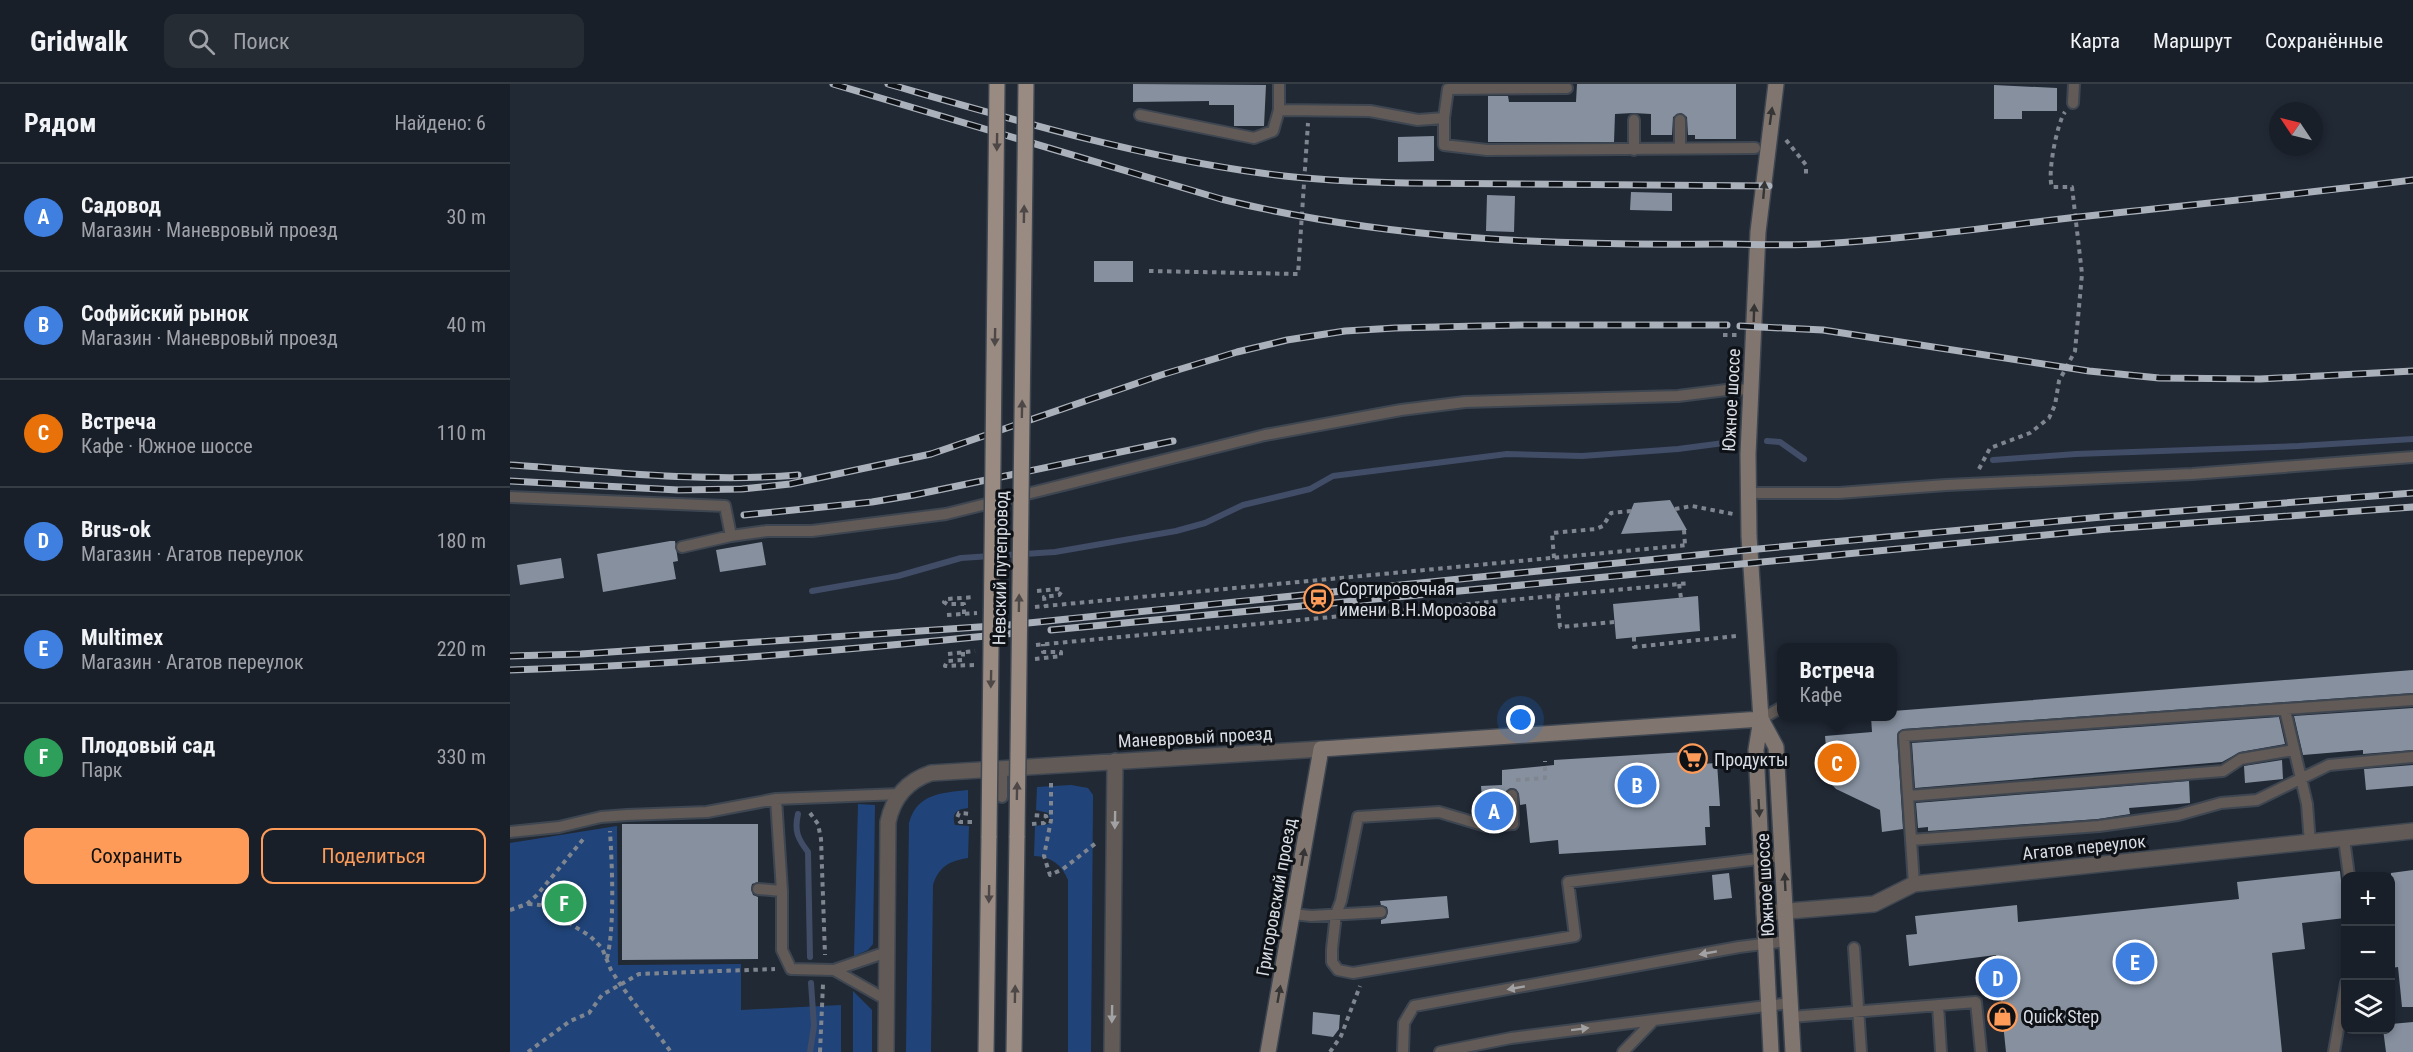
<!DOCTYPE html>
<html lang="ru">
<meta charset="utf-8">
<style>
:root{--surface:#191f28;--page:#262c34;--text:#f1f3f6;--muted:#9fa2a8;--line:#373d45;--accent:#fe9b58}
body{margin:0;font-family:"Roboto Condensed",sans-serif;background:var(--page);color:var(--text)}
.controls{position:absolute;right:18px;bottom:18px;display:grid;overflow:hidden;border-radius:12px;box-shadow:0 3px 9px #0003}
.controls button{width:54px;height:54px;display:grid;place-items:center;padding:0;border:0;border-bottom:2px solid var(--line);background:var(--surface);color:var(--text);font:30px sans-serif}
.compass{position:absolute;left:1759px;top:18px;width:54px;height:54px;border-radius:50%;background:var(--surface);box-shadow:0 3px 9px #0003;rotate:305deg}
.you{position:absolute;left:1011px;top:636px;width:21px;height:21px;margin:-15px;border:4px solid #fff;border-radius:50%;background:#1a73e8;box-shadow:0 0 0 9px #1a73e833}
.badge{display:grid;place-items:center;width:39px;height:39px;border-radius:50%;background:var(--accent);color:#fff;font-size:20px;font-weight:700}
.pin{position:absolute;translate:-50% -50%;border:3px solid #fff;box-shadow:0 2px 6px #0006}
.popup{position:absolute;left:1267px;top:559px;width:120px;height:78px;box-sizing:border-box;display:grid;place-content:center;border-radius:12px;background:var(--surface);filter:drop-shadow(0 2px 4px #0005);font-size:20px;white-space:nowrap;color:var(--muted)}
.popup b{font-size:22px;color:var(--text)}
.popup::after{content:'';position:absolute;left:50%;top:100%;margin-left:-12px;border:12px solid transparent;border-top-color:var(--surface)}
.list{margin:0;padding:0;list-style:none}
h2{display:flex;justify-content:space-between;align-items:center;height:78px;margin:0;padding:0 24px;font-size:26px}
h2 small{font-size:20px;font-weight:400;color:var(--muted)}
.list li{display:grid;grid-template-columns:39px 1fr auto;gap:18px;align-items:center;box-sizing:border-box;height:108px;padding:0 24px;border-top:2px solid var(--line)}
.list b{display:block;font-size:22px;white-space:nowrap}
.list p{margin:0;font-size:20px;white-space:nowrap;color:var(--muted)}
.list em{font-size:20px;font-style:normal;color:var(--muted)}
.actions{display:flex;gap:12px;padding:18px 24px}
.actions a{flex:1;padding:14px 0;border:2px solid var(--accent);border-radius:12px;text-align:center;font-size:21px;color:var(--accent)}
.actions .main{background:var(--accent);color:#111}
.icon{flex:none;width:33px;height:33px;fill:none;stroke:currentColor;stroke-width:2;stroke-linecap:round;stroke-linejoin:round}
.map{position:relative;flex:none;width:1903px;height:968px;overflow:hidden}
header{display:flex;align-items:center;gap:36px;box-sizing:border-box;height:84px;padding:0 30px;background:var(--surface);border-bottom:2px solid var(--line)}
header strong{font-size:28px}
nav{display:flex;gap:33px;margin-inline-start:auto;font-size:21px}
.search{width:420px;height:54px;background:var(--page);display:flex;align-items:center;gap:15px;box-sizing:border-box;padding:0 21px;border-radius:12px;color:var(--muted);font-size:22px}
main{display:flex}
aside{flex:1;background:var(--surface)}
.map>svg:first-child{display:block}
.green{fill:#204479}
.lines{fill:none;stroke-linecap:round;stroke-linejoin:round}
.stream{stroke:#414c66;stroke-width:6}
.building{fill:#86909f}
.lane-casing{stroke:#3e4651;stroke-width:14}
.street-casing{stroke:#3e4651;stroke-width:18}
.secondary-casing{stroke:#3e4651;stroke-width:18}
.primary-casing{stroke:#3e4651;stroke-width:18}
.path{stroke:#808690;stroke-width:4;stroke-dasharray:4.5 4.5;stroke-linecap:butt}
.lane{stroke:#615a56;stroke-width:10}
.street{stroke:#615a56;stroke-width:15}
.secondary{stroke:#81766f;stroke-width:15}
.primary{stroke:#998b82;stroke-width:15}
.rail-casing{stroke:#abb1ba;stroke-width:7}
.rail{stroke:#0e1217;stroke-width:4.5;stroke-dasharray:14;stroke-linecap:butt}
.primary-bridge-casing{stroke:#3e4651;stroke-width:18;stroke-linecap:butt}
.primary-bridge{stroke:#998b82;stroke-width:15}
.oneway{fill:#363536}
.oneway2{fill:#4d4847}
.oneway3{fill:#a2a2a5}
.labels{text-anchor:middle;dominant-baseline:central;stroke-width:6;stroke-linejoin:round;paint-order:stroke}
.street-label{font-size:18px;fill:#d8dde5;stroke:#0e1217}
.poi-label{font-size:18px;fill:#d8dde5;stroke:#0e1217;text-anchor:start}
</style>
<header>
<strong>Gridwalk</strong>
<div class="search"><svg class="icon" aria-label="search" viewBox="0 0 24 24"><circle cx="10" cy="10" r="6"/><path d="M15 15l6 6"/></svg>Поиск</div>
<nav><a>Карта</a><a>Маршрут</a><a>Сохранённые</a></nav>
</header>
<main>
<aside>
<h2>Рядом<small>Найдено: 6</small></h2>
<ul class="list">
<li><span class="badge" style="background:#3f7fe0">A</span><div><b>Садовод</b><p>Магазин · Маневровый проезд</p></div><em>30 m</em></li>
<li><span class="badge" style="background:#3f7fe0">B</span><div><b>Софийский рынок</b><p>Магазин · Маневровый проезд</p></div><em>40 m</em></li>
<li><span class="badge" style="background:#e8710a">C</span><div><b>Встреча</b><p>Кафе · Южное шоссе</p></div><em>110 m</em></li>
<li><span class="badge" style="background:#3f7fe0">D</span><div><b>Brus-ok</b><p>Магазин · Агатов переулок</p></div><em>180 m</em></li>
<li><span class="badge" style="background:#3f7fe0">E</span><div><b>Multimex</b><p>Магазин · Агатов переулок</p></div><em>220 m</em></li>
<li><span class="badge" style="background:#2e9e5b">F</span><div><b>Плодовый сад</b><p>Парк</p></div><em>330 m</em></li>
</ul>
<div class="actions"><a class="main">Сохранить</a><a>Поделиться</a></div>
</aside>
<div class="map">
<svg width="1903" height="968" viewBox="0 0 1903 968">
<rect width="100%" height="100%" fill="#212935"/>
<path class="green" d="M 561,701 L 578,704 L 583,711 L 583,719 L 581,968 L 558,968 L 558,796 C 552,781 541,772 524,772 L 525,742 L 539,740 L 540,735 L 538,729 L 526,726 L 527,703 Z
M 458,706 L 458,724 C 447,725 441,729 445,741 L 459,742 L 458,774 C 440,777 429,782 423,801 L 421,968 L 396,968 L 399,739 C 407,709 432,709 458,706 Z
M 348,720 L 365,721 L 363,860 L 358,866 L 344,872 Z
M 107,742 L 108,881 L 231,880 L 231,926 L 331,921 L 331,968 L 0,968 L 0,759 Z
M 343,907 L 362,926 L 362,968 L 343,968 Z"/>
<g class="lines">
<path class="stream" d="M 1257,357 L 1270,358 L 1294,375
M 1483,376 L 1566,370 L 1789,362 L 1903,355
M 302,507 L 388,492 L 451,474 L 545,468 L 666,447 L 695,439 L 733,421 L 800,405 L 823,392 L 997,370 L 1072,372 L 1168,365 L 1214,359
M 288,730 C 284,747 288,755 298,768 L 300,873
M 300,968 L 304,942 L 301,899"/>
</g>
<path class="building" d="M 623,0 L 756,1 L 754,42 L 724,42 L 724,21 L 699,21 L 699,17 L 623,18 Z
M 1067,0 L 1226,0 L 1226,55 L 1185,55 L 1185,51 L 1178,51 L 1177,33 L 1171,29 L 1163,33 L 1162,51 L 1141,51 L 1141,30 L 1123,29 L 1105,30 L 1104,58 L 978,58 L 978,12 L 998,12 L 999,18 L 1066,18 Z
M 1484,1 L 1547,4 L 1547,27 L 1512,27 L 1512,35 L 1484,35 Z
M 924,52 L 924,77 L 888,78 L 888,53 Z
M 1121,108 L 1162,109 L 1162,127 L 1120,126 Z
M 977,111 L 1005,112 L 1004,148 L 976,147 Z
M 584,177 L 623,177 L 623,198 L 584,198 Z
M 1160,416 L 1177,446 L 1111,450 L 1124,419 Z
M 160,457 L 165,457 L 168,477 L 163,478 L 166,495 L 93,508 L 87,470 Z
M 252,458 L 256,481 L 210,488 L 206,466 Z
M 51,474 L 54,494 L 10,501 L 7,481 Z
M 1188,512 L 1190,547 L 1106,555 L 1103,520 Z
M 1903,586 L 1903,609 L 1393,645 L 1388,648 L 1387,652 L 1393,745 L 1372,748 L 1370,726 L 1326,705 L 1316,694 L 1310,673 L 1317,673 L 1315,652 L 1362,648 L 1361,633 L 1383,633 L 1383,627 Z
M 1903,624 L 1903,666 L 1853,670 L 1853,666 L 1793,671 L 1784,632 Z
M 1769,633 L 1775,660 L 1730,668 L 1712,678 L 1405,704 L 1402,659 Z
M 1191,667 L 1191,680 L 1207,679 L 1210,722 L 1199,722 L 1200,743 L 1195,743 L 1196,761 L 1049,770 L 1048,756 L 1020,759 L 1016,720 L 1010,721 L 1009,710 L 1006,705 L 1001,704 L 996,707 L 995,722 L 973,724 L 971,702 L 992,701 L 992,686 L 1044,681 L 1044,676 Z
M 1772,676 L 1773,695 L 1735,699 L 1734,682 Z
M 1903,681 L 1903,702 L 1856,706 L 1854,685 Z
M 1679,697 L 1680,719 L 1619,724 L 1620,730 L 1588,735 L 1418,747 L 1418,743 L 1408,744 L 1406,719 Z
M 112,740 L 248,740 L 248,798 L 242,800 L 241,805 L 243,811 L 248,813 L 248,875 L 112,876 Z
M 1903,786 L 1903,923 L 1892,923 L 1888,883 L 1881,884 L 1881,789 Z
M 1830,787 L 1835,834 L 1792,839 L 1795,865 L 1762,869 L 1772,968 L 1496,968 L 1486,871 L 1399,882 L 1396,851 L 1407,850 L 1405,832 L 1507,821 L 1508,838 L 1729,815 L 1727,798 Z
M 1219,789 L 1222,814 L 1204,816 L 1202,791 Z
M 937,812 L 939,834 L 871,840 L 871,836 L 876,834 L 878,828 L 877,823 L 871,821 L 870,817 Z
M 803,928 L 830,931 L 829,945 L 823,953 L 802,950 Z
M 1903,938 L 1903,968 L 1876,968 L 1873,945 L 1881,945 L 1881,940 Z"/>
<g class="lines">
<defs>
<path id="lane" d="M 769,0 L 769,26 L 860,27 L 908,36 L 934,34
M 1057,4 L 938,5 L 934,34 L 934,61 L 977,66 L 1245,64
M 1563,19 L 1564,0
M 630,31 L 744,54 L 763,47 L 769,26
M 1170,65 L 1170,36
M 1124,66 L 1124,36
M 1237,409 L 1329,409 L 1436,401 L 1682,390 L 1903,373
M 0,413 L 215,422 L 221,452 L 257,447 L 302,447 L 436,430 L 755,351 L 891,326 L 955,318 L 1168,312 L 1224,305 L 1242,306
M 172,463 L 221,452
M 1775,626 L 1797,720 L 1800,759
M 1251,635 L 1272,623
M 492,684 L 492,713
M 1002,711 L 1003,740 L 976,742 L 929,728 L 848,733 L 831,817 L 826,830 L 822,865 L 822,878 L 828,886 L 843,889 L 1065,852 L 1058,798 L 1273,772
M 1398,712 L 1713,687 L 1731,675 L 1784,666
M 0,748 L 49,743 L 91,733 L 117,731 L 197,728 L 266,715 L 390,710
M 1834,755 L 1839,792
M 1401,756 L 1589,742 L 1668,731 L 1711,719 L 1747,716 L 1819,681 L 1903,673
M 1404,800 L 1394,652 L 1903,616
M 248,805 L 272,807 L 266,715
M 272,807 L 272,866 L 281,885 L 324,886 L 377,868
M 783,830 L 801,832 L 871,828
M 1344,864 L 1351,968
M 324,886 L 377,916
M 1428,921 L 1431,968
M 1281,933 L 1466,918 L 1471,968
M 893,968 L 894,939 L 904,922 L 1229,863 L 1277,857
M 930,968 L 1001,954 L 1144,936
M 1113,968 L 1144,936 L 1280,919
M 1824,968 L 1836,899"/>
<path id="street" d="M 1254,829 L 1364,820 L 1404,800 L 1903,747
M 376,968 L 378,738 C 383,714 397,697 421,689 L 811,665
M 602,968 L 605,677"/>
<path id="secondary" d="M 1251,635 L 1266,663 L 1283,968
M 758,968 L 811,665 L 1251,635
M 1261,968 L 1246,666 L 1251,635 L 1239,452 L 1238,370 L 1248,148 L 1266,0"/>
<path id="primary" d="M 476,968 L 479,752
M 504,968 L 507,752"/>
</defs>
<use href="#lane" class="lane-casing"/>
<use href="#street" class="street-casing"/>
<use href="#secondary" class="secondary-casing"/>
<use href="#primary" class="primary-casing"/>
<path class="path" d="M 1276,56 L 1296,81 L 1296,94
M 639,187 L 788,190 L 798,39
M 1213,251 L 1227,251
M 1469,385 L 1480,364 L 1520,349 L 1539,334 L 1545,321 L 1549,297 L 1565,267 L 1572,190 L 1562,103 L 1542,103 C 1537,90 1547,39 1555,28
M 1165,425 L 1182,422 L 1223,430
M 1174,446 L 1175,461
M 1044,474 L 1042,449 L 1086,445 L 1093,442 L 1101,429 L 1121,427
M 1169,500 L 1171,514
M 527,507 L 548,505 L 552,507 L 549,511 L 534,513 L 535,522
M 1047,512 L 1050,543 L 1104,538
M 525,523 L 1178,461
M 454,530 L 454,520 L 437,520 L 434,518 L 437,515 L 465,513
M 437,531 L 467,529
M 1124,553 L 1124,563 L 1226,552
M 526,561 L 1180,499
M 453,568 L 453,576 L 437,577 L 435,582 L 464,581
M 438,570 L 465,567
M 525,575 L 551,572 L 551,568 L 533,568 L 533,560
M 1006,696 L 1035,694 L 1035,677
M 541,699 L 541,736 L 534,772 L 540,791 L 553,785 L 586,759
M 300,729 L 308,740 L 311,755 L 315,871
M 462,738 L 450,738 L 447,734 L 449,729 L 462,730
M 522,740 L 534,739 L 537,735 L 536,732 L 523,731
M 18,820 L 30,821 L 80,852 L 92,864 L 101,886 L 110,900 L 161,968
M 0,826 L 17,820 L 27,811 L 75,753
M 97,874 C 105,842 102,780 100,747
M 18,968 L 60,937 L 79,929 L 92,911 L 129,890 L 265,885
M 310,968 L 313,900
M 820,968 L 831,952 L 850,902"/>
<use href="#lane" class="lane"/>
<use href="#street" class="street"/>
<use href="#secondary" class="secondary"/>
<use href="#primary" class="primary"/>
<defs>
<path id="rail" d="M 323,0 L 711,115 C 873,155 1042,162 1208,160 C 1242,160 1276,162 1310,160 C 1396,155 1482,143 1568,133 C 1679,121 1791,110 1903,96
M 378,0 C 501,35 625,72 751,89 C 800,96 849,98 897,99 L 1259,102
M 1230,242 L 1313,246 L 1579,287 L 1649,294 L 1750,295 L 1903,287
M 0,381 C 95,387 193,399 288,391
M 0,397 L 168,406 L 232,405 L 280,400 L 421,370 L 651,291 L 727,268 L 777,256 L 835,247 L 885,244 L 1011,241 L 1217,241
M 234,431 L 362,418 L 404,411 L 663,357
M 541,546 L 1598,445 L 1903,423
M 0,572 L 71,570 L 498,541 L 1226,467 L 1592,433 L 1903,409
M 0,586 C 169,581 337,566 506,549"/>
</defs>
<use href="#rail" class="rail-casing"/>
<use href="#rail" class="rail"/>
<defs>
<path id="primary-bridge" d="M 479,752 L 487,0
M 507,752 L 516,0"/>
</defs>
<use href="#primary-bridge" class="primary-bridge-casing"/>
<use href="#primary-bridge" class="primary-bridge"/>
</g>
<defs><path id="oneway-solid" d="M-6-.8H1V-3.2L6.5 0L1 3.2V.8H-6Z" transform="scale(1.5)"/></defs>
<g class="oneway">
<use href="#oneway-solid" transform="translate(1261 32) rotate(-82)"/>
<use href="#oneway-solid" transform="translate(1254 106) rotate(-85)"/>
<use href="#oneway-solid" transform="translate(1244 229) rotate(-88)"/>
<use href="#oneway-solid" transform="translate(1249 724) rotate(87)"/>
<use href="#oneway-solid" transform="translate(793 773) rotate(-80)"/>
<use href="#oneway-solid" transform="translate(1275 798) rotate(-93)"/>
<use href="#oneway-solid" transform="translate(769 910) rotate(-80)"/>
</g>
<g class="oneway2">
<use href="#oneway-solid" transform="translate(487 58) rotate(91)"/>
<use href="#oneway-solid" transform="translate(514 130) rotate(-89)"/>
<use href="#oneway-solid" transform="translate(485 253) rotate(91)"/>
<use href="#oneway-solid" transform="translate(512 325) rotate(-89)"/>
<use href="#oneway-solid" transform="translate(509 519) rotate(-89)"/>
<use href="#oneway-solid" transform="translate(481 595) rotate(91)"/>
<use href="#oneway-solid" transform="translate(507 707) rotate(-89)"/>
<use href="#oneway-solid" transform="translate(479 810) rotate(91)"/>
<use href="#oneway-solid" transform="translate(505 910) rotate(-89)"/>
</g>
<g class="oneway3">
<use href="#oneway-solid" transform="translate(605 736) rotate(91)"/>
<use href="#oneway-solid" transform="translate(1198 869) rotate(170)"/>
<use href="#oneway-solid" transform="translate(1006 904) rotate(170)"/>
<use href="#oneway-solid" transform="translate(602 930) rotate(91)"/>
<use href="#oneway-solid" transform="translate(1070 945) rotate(-7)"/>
</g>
<defs>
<symbol id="station-ring" viewBox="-11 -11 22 22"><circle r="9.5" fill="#0e1217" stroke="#fe9b58" stroke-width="1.5"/><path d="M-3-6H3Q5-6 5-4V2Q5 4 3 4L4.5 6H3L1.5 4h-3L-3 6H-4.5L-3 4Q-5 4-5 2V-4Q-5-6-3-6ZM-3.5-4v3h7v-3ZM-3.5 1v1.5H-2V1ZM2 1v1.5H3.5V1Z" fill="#fe9b58"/></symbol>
<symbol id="supermarket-ring" viewBox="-11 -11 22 22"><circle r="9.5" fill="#0e1217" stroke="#fe9b58" stroke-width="1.5"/><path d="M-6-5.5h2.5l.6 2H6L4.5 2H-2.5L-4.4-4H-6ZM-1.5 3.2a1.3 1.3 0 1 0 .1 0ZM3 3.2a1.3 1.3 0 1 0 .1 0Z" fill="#fe9b58"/></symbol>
<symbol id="shop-ring" viewBox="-11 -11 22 22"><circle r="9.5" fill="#0e1217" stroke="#fe9b58" stroke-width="1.5"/><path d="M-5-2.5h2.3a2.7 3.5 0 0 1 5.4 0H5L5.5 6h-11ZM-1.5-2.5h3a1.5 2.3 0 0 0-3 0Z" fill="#fe9b58"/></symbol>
</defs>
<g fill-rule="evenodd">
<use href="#station-ring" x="792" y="498" width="33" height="33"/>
<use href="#supermarket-ring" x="1166" y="658" width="33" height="33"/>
<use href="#shop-ring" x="1476" y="916" width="33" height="33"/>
</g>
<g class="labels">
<g class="street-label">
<text transform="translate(1221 316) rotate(-87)">Южное шоссе</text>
<text transform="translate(490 484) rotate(-89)">Невский путепровод</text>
<text transform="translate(685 653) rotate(-3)">Маневровый проезд</text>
<text transform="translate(1574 763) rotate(-6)">Агатов переулок</text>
<text transform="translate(1255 801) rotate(-93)">Южное шоссе</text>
<text transform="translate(766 813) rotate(-80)">Григоровский проезд</text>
</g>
<g class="poi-label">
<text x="829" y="504">Сортировочная<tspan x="829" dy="21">имени В.Н.Морозова</tspan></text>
<text x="1204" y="675">Продукты</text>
<text x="1513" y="932">Quick Step</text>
</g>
</g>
</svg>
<div class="controls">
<button>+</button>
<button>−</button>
<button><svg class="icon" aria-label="layers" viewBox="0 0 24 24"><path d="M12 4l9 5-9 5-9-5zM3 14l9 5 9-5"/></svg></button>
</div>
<svg class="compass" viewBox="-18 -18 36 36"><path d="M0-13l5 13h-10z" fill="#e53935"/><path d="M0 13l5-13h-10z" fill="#9fa2a8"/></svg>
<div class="you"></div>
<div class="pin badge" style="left:984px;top:727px;background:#3f7fe0">A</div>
<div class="pin badge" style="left:1127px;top:701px;background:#3f7fe0">B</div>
<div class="pin badge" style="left:1327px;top:679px;background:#e8710a">C</div>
<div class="popup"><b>Встреча</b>Кафе</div>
<div class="pin badge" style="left:1488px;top:894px;background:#3f7fe0">D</div>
<div class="pin badge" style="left:1625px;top:878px;background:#3f7fe0">E</div>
<div class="pin badge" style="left:54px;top:819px;background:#2e9e5b">F</div>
</div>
</main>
